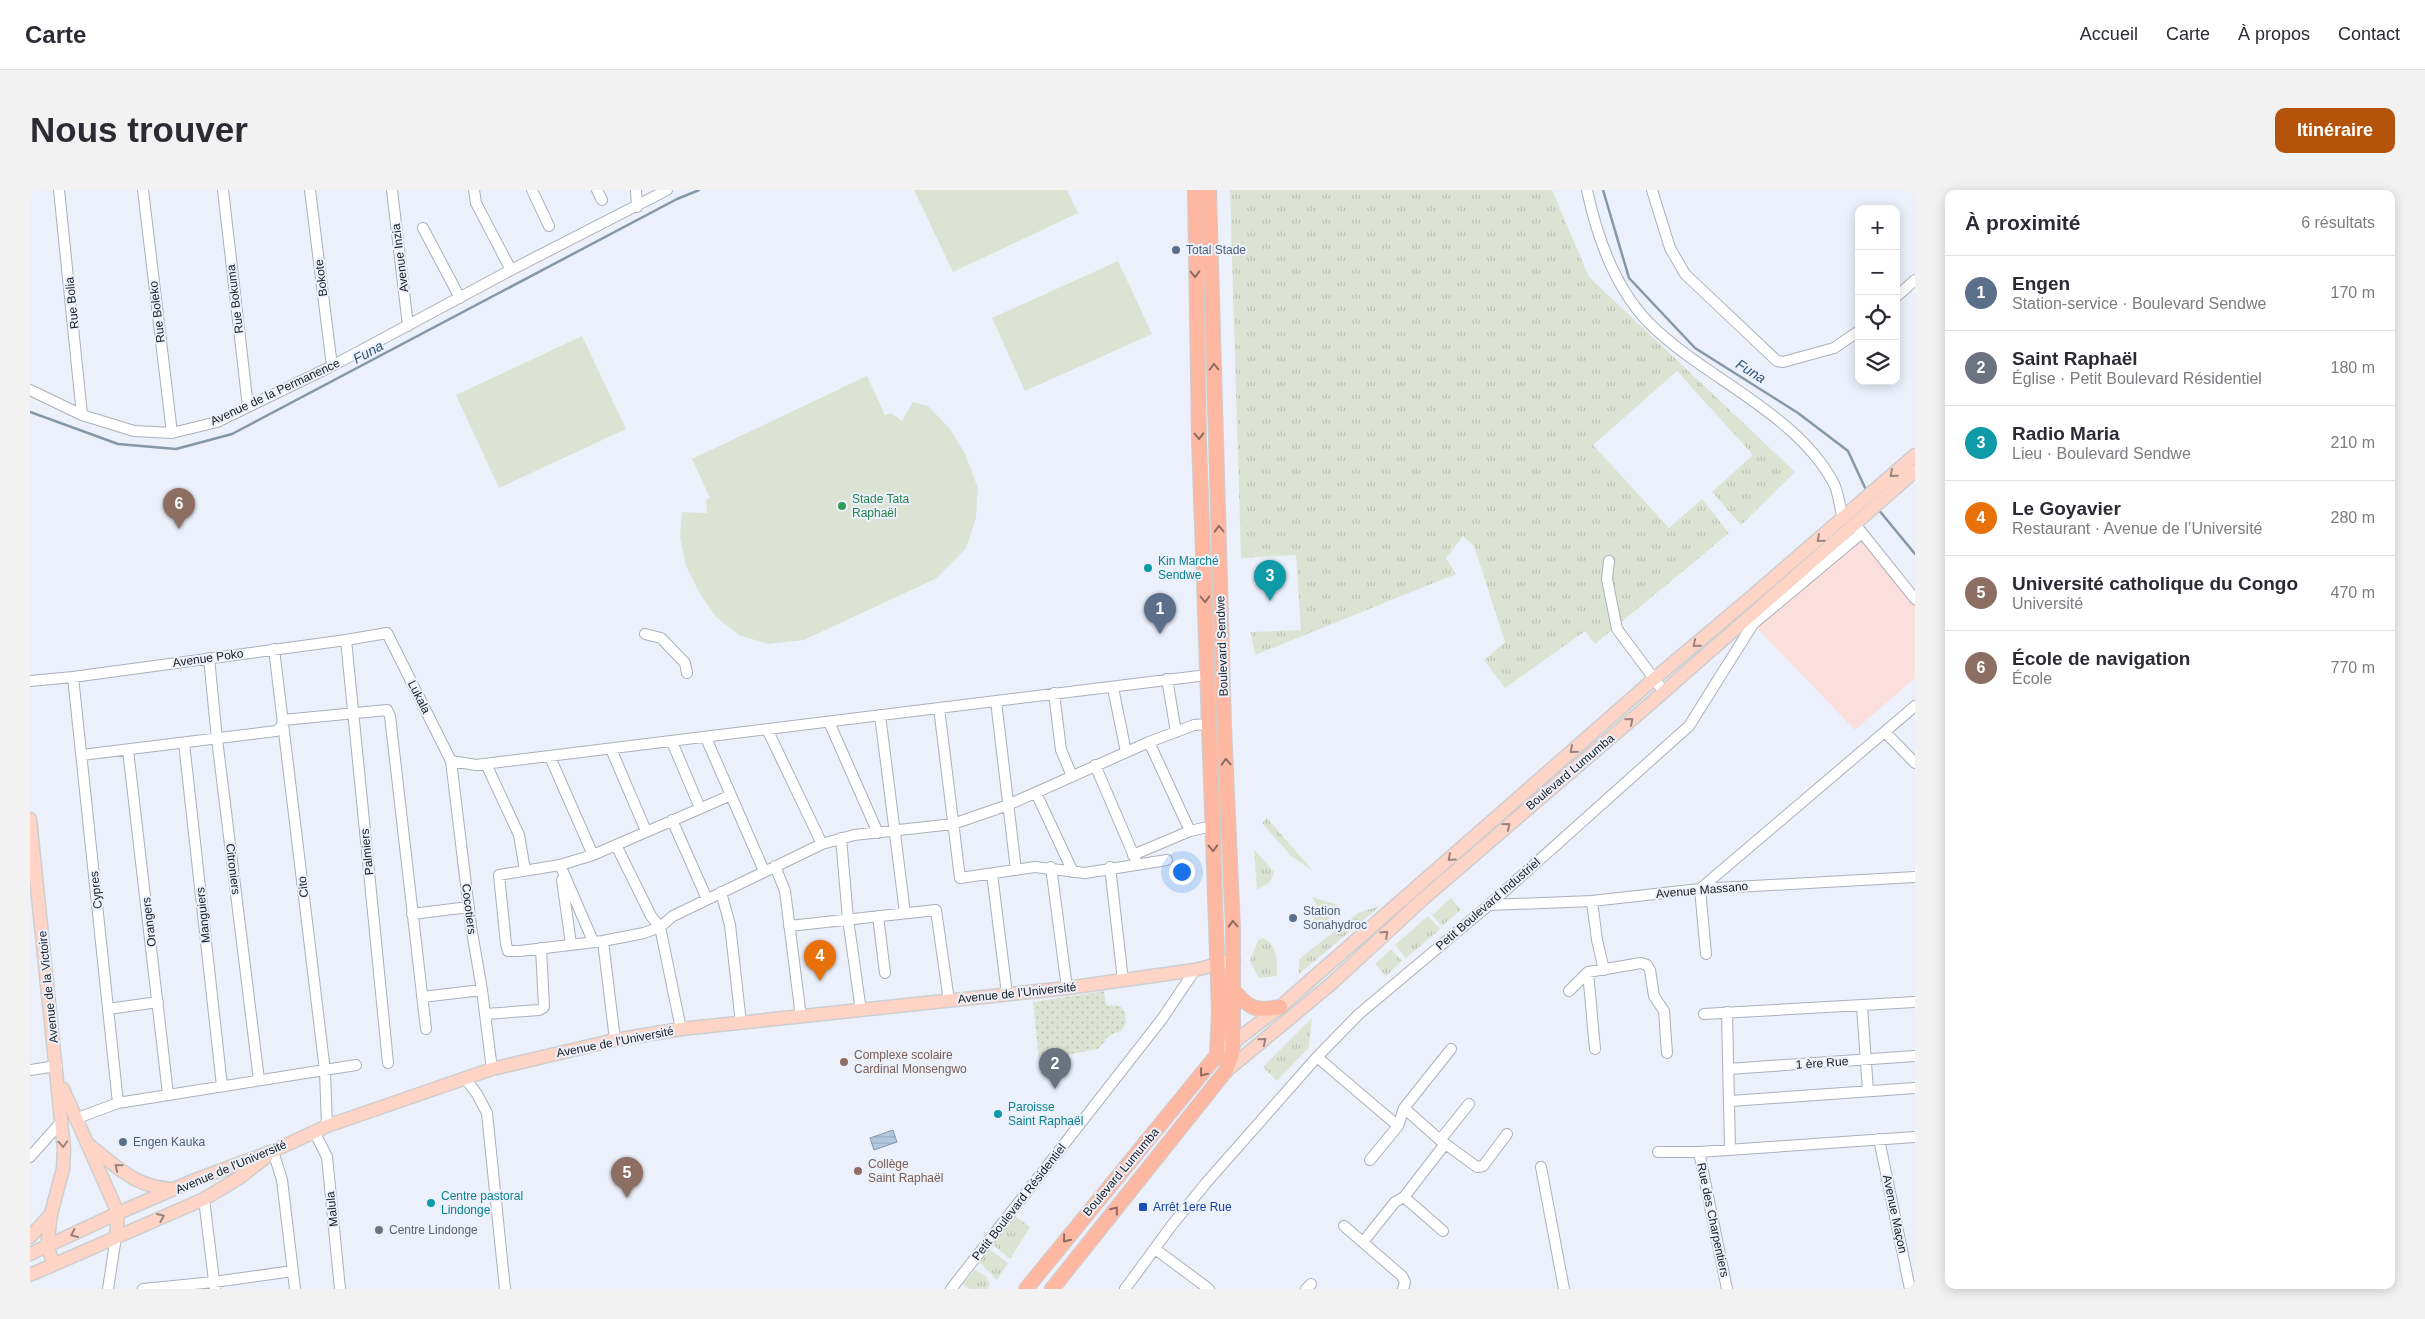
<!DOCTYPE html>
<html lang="fr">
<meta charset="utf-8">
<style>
:root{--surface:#fff;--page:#f2f2f3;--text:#2b2b33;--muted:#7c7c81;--line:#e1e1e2;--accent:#b45309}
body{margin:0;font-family:Arial,sans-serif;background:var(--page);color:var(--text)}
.controls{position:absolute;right:15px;top:15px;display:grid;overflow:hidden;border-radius:10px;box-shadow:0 2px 12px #0003}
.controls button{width:45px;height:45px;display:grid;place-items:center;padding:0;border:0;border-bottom:1px solid var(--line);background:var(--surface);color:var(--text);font:25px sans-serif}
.you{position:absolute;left:1151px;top:681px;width:18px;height:18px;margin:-12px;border:4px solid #fff;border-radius:50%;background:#1a73e8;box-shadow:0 0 0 8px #1a73e833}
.badge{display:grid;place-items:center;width:32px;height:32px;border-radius:50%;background:var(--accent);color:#fff;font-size:16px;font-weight:700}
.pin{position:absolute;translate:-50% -41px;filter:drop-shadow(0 1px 2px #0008)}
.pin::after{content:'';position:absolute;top:26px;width:18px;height:15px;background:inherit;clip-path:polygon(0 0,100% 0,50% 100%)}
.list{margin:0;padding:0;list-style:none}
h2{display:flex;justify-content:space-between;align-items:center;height:65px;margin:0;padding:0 20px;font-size:21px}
h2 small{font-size:16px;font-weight:400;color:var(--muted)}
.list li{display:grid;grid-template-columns:32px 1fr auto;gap:15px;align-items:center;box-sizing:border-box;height:75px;padding:0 20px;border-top:1px solid var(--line)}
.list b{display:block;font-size:19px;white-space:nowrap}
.list p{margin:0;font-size:16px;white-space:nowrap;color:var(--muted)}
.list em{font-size:16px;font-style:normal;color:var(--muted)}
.icon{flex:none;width:28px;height:28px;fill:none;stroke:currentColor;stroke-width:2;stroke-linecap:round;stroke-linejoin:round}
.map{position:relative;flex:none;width:1885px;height:1099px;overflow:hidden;border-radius:10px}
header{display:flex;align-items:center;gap:30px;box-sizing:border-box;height:70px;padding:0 25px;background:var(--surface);border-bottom:1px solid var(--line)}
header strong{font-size:24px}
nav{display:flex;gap:28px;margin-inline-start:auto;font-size:18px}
.intro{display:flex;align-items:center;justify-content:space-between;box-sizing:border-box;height:120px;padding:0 30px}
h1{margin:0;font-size:35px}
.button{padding:12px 22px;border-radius:10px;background:var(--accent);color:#fff;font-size:18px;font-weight:700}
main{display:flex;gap:30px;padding:0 30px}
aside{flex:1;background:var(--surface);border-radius:10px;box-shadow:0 2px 12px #0003}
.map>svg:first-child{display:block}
.commercial{fill:#fadfdd}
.grass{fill:url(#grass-tufts)}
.park{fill:url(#park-dots)}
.pitch{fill:#dde3d2}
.water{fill:url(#water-rules);stroke:#8697a7}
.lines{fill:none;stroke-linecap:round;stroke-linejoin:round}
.stream{stroke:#8697a7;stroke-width:2.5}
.minor-casing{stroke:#abb0ba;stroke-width:12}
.major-casing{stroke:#cececf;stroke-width:15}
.highway-casing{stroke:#cececf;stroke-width:16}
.minor{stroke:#fff;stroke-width:10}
.major{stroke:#fed4c6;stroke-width:12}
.highway{stroke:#feb7a0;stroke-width:14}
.oneway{stroke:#8f6c62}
.oneway2{stroke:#9a837e}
.service-dot{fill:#5c6f8a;stroke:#ebf0fb;stroke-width:2}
.leisure-dot{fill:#2e9e5b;stroke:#ebf0fb;stroke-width:2}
.culture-dot{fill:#0f9aa8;stroke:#ebf0fb;stroke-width:2}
.education-dot{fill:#8d6e63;stroke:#ebf0fb;stroke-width:2}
.transit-dot{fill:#1a4fb4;stroke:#ebf0fb;stroke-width:2}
.worship-dot{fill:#6b7280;stroke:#ebf0fb;stroke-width:2}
.labels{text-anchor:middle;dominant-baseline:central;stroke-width:4;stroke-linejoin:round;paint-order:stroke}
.service-label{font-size:12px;fill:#4e5e75;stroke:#ebf0fb;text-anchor:start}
.street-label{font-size:12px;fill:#202125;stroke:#ebf0fb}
.leisure-label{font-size:12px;fill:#27864d;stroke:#ebf0fb;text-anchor:start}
.culture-label{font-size:12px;fill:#0d838f;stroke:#ebf0fb;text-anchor:start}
.education-label{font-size:12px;fill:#785e54;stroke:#ebf0fb;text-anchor:start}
.transit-label{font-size:12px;fill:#164399;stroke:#ebf0fb;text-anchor:start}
.worship-label{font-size:12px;fill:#5b616d;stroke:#ebf0fb;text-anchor:start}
.water-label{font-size:14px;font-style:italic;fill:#315678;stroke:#ebf0fb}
</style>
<header>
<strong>Carte</strong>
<nav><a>Accueil</a><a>Carte</a><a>À propos</a><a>Contact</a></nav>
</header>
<div class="intro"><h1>Nous trouver</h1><a class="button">Itinéraire</a></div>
<main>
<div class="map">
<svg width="1885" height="1099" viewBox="0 0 1885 1099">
<defs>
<pattern id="grass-tufts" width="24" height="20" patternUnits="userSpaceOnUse" patternTransform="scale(1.25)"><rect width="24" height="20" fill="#dde3d2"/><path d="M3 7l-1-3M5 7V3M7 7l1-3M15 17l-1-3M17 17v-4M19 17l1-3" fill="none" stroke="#bdc2b4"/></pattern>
<pattern id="park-dots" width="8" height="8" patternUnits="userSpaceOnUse" patternTransform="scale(1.25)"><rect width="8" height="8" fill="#dde3d2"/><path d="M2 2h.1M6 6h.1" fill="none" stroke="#bdc2b4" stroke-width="1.8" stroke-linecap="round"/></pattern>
<pattern id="water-rules" width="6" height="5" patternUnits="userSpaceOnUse" patternTransform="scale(1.25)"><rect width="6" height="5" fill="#b1c9df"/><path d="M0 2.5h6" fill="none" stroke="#98acbf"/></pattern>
</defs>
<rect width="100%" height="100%" fill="#ebf0fb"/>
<path class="commercial" d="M 1832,343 L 1885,414 L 1885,488 L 1825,540 L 1723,434 Z"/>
<path class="grass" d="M 1200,0 L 1522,0 L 1559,87 L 1765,282 L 1711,335 L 1682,302 L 1723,265 L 1647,181 L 1563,255 L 1639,338 L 1672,309 L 1699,343 L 1565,454 L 1555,441 L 1475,498 L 1454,470 L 1475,452 L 1444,356 L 1433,346 L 1416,368 L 1426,384 L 1225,465 L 1221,442 L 1271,440 L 1266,365 L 1211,368 Z
M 1237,628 L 1283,681 L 1261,666 L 1232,633 Z
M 1224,659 L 1244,682 L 1240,692 L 1227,700 Z
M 1282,707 L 1308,715 L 1308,722 L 1289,735 L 1286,734 L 1284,727 L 1291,722 Z
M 1421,708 L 1431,720 L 1412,736 L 1402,725 Z
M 1350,716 L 1269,784 L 1269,769 L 1328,723 Z
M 1398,726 L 1410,739 L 1376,768 L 1365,755 Z
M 1233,748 C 1248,755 1247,771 1247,786 L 1229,788 L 1220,771 L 1228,750 Z
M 1361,759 L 1372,771 L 1356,786 L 1345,774 Z
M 1282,828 L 1279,857 L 1247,891 L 1233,877 Z
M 985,1026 L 1000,1037 L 980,1069 L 962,1054 Z
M 960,1060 L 978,1073 L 967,1090 L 949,1072 Z
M 945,1080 L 956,1086 L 960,1095 L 956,1099 L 940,1099 L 933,1094 Z"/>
<path class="park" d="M 1074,801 L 1076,815 L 1090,816 L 1095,822 L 1096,833 L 1092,840 L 1079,846 L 1068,859 L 1009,870 L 1003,812 Z"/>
<path class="pitch" d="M 884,0 L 1037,0 L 1048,23 L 923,82 Z
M 1088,71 L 1122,144 L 995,201 L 962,128 Z
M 552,146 L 596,239 L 469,298 L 426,205 Z
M 837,186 L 855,225 L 861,223 L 872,231 L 883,212 L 898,216 L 920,239 L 935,264 L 948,298 L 946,328 L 936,358 L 907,388 L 774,450 L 738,454 L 709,445 L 686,427 L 670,404 L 656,376 L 650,347 L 652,322 L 677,323 L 676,310 L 680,308 L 662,269 Z"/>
<path class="water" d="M 863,940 L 867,952 L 844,960 L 840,948 Z"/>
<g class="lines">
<path class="stream" d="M 1573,0 L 1599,88 L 1665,158 L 1768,223 L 1818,261 L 1837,302
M 0,222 L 88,254 L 146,259 L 202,244 L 647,9 L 669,0
M 1848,319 L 1885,364"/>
<defs>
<path id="minor" d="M 29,0 L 52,225
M 113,0 L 142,243
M 193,0 L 218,217
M 280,0 L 302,176
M 362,0 L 378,136
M 444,0 L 446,13 L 481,80
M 502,0 L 519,36
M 567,0 L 572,10
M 606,0 L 607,17
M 1557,0 C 1567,47 1585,98 1619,133 C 1674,188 1765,222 1803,292 C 1809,302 1809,316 1813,328
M 1622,0 L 1640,58 L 1655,84 L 1747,171 L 1753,172 L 1804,158 L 1829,141
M 393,38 L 430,108
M 1866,107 L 1885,90
M 0,200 L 52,225 L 104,241 L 142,243 L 187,232 L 302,176 L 481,80 L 637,0
M 1829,339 L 1885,409
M 1579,371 L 1577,389 L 1587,439 L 1634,502
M 615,444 L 631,448 L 655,473 L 657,483
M 316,450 L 358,873
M 244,459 L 295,881 L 297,936
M 179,468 L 187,549 L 229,890
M 43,487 L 88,913
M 1137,489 L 1146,542
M 0,491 L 43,487 L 316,450 L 357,443 L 421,571 L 441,736 L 452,800 L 462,879
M 1083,498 L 1096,562
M 1024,503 L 1031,560 L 1042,586
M 966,511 L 986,680
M 909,518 L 930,688 L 1005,677 L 1055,683 L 1137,670
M 850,525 L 875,723
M 799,532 L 848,643
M 737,539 L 792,654
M 1855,542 L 1885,573
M 676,548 L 734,681
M 642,552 L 670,618
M 1119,552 L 1160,641
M 154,553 L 192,896
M 581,559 L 616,641
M 98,560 L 138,904
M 52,565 L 246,541 L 251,537 L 253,530 L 357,520 L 360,526 L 396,839
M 520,567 L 563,665
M 421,571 L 446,575 L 1177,485
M 456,574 L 489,645 L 495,680
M 1065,575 L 1107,673
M 1006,603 L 1043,682
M 699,606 L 563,665 L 530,675 L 469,685 L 476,754 L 478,761 L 490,761 L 573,751 L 614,743 L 630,737 L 643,726 L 792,654 L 824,645 L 923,634 L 978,615 L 1119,552 L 1164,535 L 1179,534
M 642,630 L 677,709
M 811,648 L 818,729 L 831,821
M 586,655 L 621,726 L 630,737 L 651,839
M 1103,665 L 1160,641 L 1182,636
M 530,675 L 563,751
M 745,676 L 755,701 L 771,827
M 1021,677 L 1037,798
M 1080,677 L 1093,790
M 962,684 L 977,804
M 532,690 L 541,754
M 691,702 L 700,735 L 711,833
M 1562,711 L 1567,750 L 1574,780
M 1459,715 L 1562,711 L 1670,699 L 1885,687
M 382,724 L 439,717
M 848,726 L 855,783
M 759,736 L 906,720 L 919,811
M 573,751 L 585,850
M 1676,764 L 1670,699 L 1885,516
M 1558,782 L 1565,859
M 1539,801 L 1558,782 L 1611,773 L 1617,775 L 1620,780 L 1624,806 L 1634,821 L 1637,863
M 392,807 L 452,800
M 1832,816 L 1838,901
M 78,819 L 128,812
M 1697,822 L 1700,959
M 456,824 L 509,820 L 514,817 L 511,758
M 1674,824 L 1885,812
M 1287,867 L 1368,936
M 1698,879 L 1885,866
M 0,880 L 27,876
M 435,888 L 447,904 L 457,923 L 475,1099
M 1700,911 L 1885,898
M 1374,918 L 1410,950 L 1447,977 L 1453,976 L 1477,944
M 45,929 L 88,913 L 326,875
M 284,941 L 297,967 L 310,1099
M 1849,949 L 1880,1099
M 1410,950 L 1439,914
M 243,961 L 252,990 L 265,1099
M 1628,962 L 1669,962 L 1885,947
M 1669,962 L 1697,1099
M 0,967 L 32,931
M 1340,970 L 1368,936 L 1374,918 L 1421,859
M 1511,977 L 1534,1099
M 1374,1007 L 1413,1041
M 174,1009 L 185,1099
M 1314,1036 L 1372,1086 L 1375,1092 L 1373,1099
M 1333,1052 L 1365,1012 L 1374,1007 L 1415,954
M 1125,1059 L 1179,1099
M 78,1099 L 86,1047
M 113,1099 L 184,1092 L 263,1081
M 921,1099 L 1132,829 L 1165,780
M 1095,1099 L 1142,1035 L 1176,993 L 1287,867 L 1329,824 L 1459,715 L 1659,536 L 1723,434 L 1832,343
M 1276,1099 L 1281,1094"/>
<path id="major" d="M 0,629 L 34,959 L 33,979 L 21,1024 L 17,1056 L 24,1074
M 1196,858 L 1250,817 L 1624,489 L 1719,409 L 1885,265
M 1195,882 L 1301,794 L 1393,709 L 1621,513 L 1885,281
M 33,899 L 84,1014 L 88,1023 L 86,1047
M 59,955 C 89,978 104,997 143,999
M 0,1047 L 21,1024
M 0,1064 L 88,1023 L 165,990 L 243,961 L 297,936 L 462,879 L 585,850 L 651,839 L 1037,798 L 1165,780 L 1204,770
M 0,1085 L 174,1009 L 209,988 L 236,967"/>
<path id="highway" d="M 1205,802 C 1221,820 1227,821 1250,817
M 996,1099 L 1187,865 L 1189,821 L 1169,250 L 1165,0
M 1022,1099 L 1195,882 L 1201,867 L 1203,853 L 1203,739 L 1194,535 L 1179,0"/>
</defs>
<use href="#minor" class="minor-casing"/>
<use href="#major" class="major-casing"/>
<use href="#highway" class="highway-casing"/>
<use href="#minor" class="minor"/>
<use href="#major" class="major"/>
<use href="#highway" class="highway"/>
</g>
<defs><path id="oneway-chevron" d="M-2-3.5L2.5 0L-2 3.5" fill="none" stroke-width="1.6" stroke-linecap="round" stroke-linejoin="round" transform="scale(1.25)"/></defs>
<g class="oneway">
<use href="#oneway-chevron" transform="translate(1165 84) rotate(89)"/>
<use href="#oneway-chevron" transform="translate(1184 177) rotate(-92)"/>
<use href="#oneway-chevron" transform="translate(1169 246) rotate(89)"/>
<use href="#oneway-chevron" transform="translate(1189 339) rotate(-92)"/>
<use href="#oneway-chevron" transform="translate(1175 409) rotate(88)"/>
<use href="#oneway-chevron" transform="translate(1196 572) rotate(-92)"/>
<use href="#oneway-chevron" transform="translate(1183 658) rotate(88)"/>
<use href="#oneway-chevron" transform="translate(1203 734) rotate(-92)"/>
<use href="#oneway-chevron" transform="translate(1173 883) rotate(129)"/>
<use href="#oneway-chevron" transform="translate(1085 1020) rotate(-51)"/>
<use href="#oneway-chevron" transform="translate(1036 1049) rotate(129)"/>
</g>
<g class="oneway2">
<use href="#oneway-chevron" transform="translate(1863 284) rotate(139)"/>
<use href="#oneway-chevron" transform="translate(1790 349) rotate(139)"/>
<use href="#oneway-chevron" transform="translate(1666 454) rotate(140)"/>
<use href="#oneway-chevron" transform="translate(1600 531) rotate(-40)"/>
<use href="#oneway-chevron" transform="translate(1543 560) rotate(139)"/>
<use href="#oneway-chevron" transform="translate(1477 636) rotate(-40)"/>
<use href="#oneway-chevron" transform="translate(1421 668) rotate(138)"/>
<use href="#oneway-chevron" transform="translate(1355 744) rotate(-43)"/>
<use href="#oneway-chevron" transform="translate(1233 851) rotate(-39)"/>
<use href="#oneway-chevron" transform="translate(33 954) rotate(87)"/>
<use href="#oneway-chevron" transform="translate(88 977) rotate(-141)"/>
<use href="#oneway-chevron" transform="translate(131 1027) rotate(-23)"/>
<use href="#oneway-chevron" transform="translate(44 1044) rotate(155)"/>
</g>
<g class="service-dot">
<circle cx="1146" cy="60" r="5"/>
<circle cx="1263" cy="728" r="5"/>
<circle cx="93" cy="952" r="5"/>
</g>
<circle class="leisure-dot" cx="812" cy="316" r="5"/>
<g class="culture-dot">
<circle cx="1118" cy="378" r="5"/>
<circle cx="968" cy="924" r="5"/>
<circle cx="401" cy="1013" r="5"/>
</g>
<g class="education-dot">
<circle cx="814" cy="872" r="5"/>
<circle cx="828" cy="981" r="5"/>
</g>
<rect class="transit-dot" x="1108" y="1012" width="10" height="10" rx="2.5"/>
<circle class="worship-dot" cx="349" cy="1040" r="5"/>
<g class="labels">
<g class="service-label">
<text x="1156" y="60">Total Stade</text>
<text x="1273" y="721">Station<tspan x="1273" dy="14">Sonahydroc</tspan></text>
<text x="103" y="952">Engen Kauka</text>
</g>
<g class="street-label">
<text transform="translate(370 68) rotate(-97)">Avenue Inzia</text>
<text transform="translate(291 88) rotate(-97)">Bokote</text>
<text transform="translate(205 109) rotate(-97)">Rue Bokuma</text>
<text transform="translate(42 113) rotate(-96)">Rue Bolia</text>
<text transform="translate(127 122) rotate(-97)">Rue Boleko</text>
<text transform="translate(245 202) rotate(-25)">Avenue de la Permanence</text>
<text transform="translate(1192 456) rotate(-92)">Boulevard Sendwe</text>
<text transform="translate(178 468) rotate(-8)">Avenue Poko</text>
<text transform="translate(389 507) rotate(63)">Lukala</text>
<text transform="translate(1540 582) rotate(-40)">Boulevard Lumumba</text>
<text transform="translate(337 662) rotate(-96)">Palmiers</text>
<text transform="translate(203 679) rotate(83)">Citroniers</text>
<text transform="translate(273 697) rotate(-97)">Cito</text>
<text transform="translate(66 700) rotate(-96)">Cypres</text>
<text transform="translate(1672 700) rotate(-5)">Avenue Massano</text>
<text transform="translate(1458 714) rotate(-41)">Petit Boulevard Industriel</text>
<text transform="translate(439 719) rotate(83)">Cocotiers</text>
<text transform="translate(173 725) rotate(-96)">Manguiers</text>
<text transform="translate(119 732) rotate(-97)">Orangers</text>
<text transform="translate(18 797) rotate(-96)">Avenue de la Victoire</text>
<text transform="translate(987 803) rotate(-6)">Avenue de l’Université</text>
<text transform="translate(585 852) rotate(-11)">Avenue de l’Université</text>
<text transform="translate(1792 873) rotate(-4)">1 ère Rue</text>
<text transform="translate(201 977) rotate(-23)">Avenue de l’Université</text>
<text transform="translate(1091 982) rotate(-50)">Boulevard Lumumba</text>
<text transform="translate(989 1012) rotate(-52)">Petit Boulevard Résidentiel</text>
<text transform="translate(302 1019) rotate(-96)">Malula</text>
<text transform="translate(1865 1024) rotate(78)">Avenue Maçon</text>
<text transform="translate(1683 1030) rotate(78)">Rue des Charpentiers</text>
</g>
<g class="leisure-label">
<text x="822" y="309">Stade Tata<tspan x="822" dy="14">Raphaël</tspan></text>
</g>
<g class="culture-label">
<text x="1128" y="371">Kin Marché<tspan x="1128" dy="14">Sendwe</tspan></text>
<text x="978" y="917">Paroisse<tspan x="978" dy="14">Saint Raphaël</tspan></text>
<text x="411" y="1006">Centre pastoral<tspan x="411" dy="14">Lindonge</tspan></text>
</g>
<g class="education-label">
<text x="824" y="865">Complexe scolaire<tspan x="824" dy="14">Cardinal Monsengwo</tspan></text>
<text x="838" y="974">Collège<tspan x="838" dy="14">Saint Raphaël</tspan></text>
</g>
<g class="transit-label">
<text x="1123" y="1017">Arrêt 1ere Rue</text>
</g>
<g class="worship-label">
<text x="359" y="1040">Centre Lindonge</text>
</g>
<g class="water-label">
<text transform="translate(338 162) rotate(-28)">Funa</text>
<text transform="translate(1721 181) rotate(32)">Funa</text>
</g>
</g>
</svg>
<div class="controls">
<button>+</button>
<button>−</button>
<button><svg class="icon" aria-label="locate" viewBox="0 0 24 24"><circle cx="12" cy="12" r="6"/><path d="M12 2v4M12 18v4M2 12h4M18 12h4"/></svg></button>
<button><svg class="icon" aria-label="layers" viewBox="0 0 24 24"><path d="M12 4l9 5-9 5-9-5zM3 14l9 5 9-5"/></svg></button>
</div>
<div class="you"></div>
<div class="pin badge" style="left:1130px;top:444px;background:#5c6f8a">1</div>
<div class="pin badge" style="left:1025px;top:899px;background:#6b7280">2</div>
<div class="pin badge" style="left:1240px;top:411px;background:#0f9aa8">3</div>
<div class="pin badge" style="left:790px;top:791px;background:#e8710a">4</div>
<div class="pin badge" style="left:597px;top:1008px;background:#8d6e63">5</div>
<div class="pin badge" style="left:149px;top:339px;background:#8d6e63">6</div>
</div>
<aside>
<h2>À proximité<small>6 résultats</small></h2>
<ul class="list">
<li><span class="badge" style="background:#5c6f8a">1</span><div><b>Engen</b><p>Station-service · Boulevard Sendwe</p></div><em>170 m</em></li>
<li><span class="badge" style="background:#6b7280">2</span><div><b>Saint Raphaël</b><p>Église · Petit Boulevard Résidentiel</p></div><em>180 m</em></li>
<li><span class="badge" style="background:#0f9aa8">3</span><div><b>Radio Maria</b><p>Lieu · Boulevard Sendwe</p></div><em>210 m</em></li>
<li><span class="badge" style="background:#e8710a">4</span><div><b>Le Goyavier</b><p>Restaurant · Avenue de l’Université</p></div><em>280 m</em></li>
<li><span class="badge" style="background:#8d6e63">5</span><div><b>Université catholique du Congo</b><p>Université</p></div><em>470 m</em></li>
<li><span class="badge" style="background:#8d6e63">6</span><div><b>École de navigation</b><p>École</p></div><em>770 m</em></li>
</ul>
</aside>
</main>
